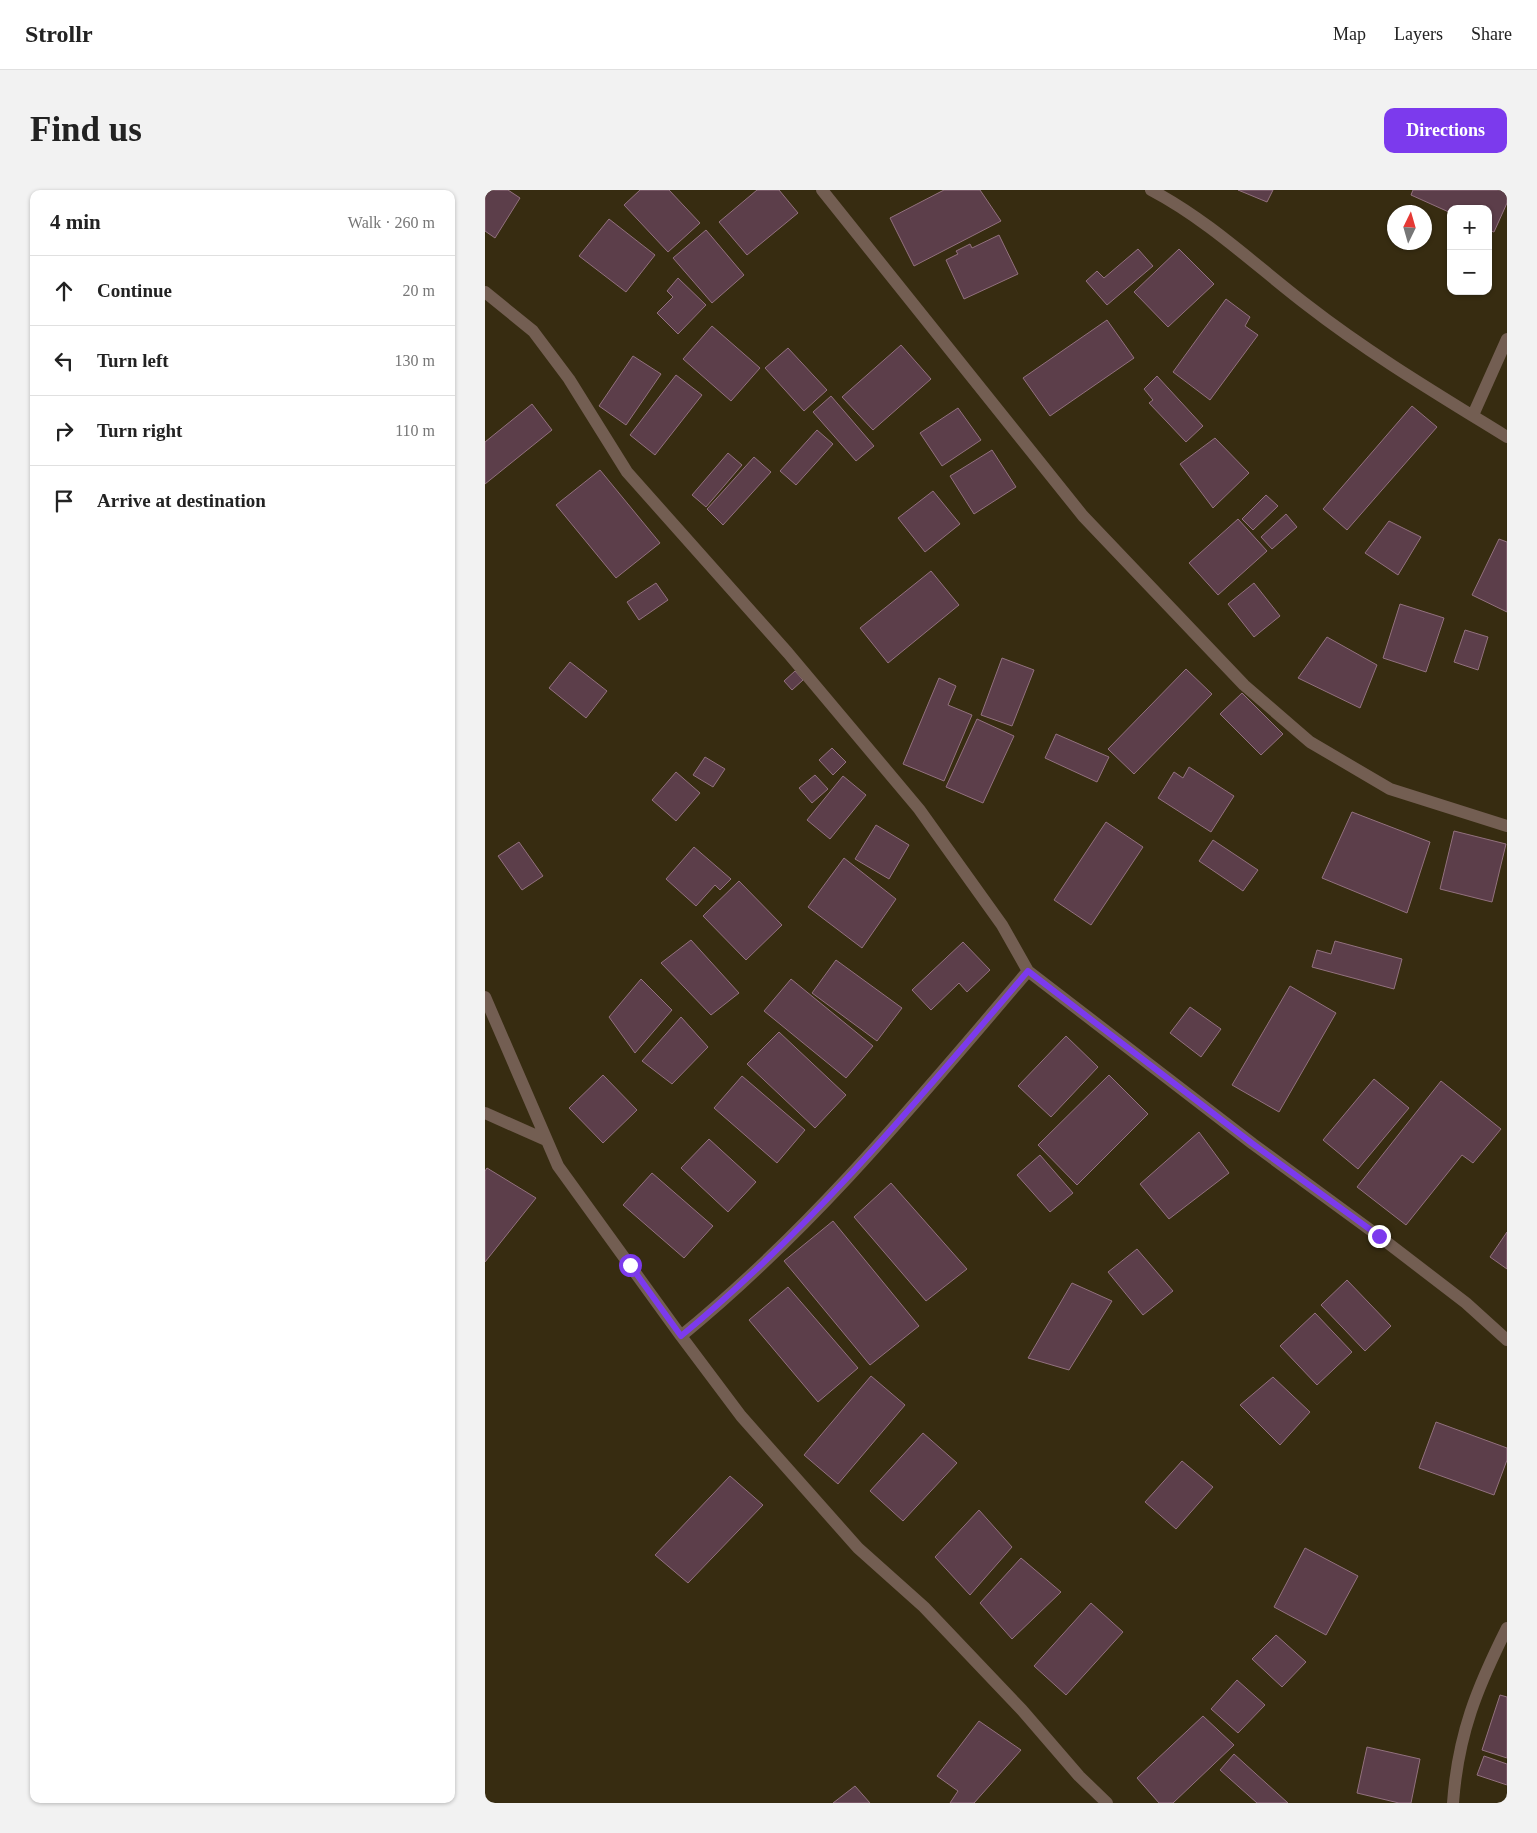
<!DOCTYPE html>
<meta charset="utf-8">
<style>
:root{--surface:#fff;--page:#f2f2f2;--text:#222;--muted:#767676;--line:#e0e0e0;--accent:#7c3aed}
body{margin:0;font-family:"Times New Roman",serif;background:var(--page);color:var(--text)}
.controls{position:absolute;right:15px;top:15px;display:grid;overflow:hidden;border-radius:10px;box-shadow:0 1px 4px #0004}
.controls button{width:45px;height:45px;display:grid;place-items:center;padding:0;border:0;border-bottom:1px solid var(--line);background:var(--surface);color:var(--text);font:25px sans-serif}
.compass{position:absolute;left:902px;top:15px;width:45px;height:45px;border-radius:50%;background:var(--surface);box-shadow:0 1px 4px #0004;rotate:5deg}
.stop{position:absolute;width:15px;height:15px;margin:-11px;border:4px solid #7c3aed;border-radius:50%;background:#fff}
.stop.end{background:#7c3aed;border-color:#fff;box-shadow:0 1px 5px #0008}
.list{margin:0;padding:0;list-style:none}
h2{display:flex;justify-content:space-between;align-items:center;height:65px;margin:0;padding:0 20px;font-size:21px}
h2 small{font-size:16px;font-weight:400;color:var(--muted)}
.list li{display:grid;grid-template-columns:32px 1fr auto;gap:15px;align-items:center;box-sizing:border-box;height:70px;padding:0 20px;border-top:1px solid var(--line)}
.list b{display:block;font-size:19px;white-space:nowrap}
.list em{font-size:16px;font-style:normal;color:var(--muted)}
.icon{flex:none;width:28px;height:28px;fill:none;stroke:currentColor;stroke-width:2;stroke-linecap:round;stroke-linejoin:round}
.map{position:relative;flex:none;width:1022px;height:1613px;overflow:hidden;border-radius:10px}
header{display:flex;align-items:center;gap:30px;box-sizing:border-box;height:70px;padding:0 25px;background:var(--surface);border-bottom:1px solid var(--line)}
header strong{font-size:24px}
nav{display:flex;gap:28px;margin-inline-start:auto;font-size:18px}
.intro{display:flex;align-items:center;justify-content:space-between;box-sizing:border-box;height:120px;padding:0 30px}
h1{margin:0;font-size:35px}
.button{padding:12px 22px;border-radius:10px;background:var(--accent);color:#fff;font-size:18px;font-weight:700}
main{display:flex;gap:30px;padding:0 30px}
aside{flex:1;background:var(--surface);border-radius:10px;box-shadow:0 1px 4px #0004}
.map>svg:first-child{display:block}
.building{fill:#5c3e4a;stroke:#92717e}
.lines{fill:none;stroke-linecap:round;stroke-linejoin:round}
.minor{stroke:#735e52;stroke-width:12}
.route{stroke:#7c3aed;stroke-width:6}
</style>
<header>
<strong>Strollr</strong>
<nav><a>Map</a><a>Layers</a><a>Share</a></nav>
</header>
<div class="intro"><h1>Find us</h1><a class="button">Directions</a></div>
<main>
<aside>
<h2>4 min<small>Walk · 260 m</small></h2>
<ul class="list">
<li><svg class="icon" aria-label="ahead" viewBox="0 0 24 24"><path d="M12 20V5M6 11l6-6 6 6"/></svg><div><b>Continue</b></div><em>20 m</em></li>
<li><svg class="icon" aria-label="left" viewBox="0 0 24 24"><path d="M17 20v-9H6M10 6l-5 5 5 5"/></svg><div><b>Turn left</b></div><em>130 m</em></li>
<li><svg class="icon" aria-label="right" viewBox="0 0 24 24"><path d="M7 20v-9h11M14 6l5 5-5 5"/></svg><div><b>Turn right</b></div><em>110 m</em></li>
<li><svg class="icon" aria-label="arrive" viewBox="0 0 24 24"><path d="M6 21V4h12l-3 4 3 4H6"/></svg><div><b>Arrive at destination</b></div></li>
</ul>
</aside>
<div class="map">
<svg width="1022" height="1613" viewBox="0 0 1022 1613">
<rect width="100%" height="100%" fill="#372c11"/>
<path class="building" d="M 0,0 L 23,0 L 35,8 L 10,48 L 0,41 Z
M 155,0 L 184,0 L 215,33 L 183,62 L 139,15 Z
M 272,0 L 294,0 L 313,23 L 262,65 L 234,32 Z
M 459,0 L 495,0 L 516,31 L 429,76 L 405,28 Z
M 753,0 L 788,0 L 782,12 Z
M 928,0 L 1022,0 L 1022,13 L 1009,42 L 1003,40 L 1003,19 L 966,19 L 966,23 L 926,5 Z
M 124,29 L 170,65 L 141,102 L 94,66 Z
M 221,40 L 259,85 L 227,113 L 188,68 Z
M 514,45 L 533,84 L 479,109 L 461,70 L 473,64 L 471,61 L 485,54 L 487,58 Z
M 653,59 L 668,76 L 622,115 L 601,91 L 612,81 L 619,88 Z
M 694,59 L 729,94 L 683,137 L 649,102 Z
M 193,88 L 221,115 L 193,144 L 172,123 L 188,107 L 182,101 Z
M 741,109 L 765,127 L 760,136 L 773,145 L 725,210 L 688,182 Z
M 622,130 L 649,168 L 565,226 L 538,188 Z
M 227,136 L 275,178 L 246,211 L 198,169 Z
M 416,155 L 446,189 L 388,240 L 357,207 Z
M 303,158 L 342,200 L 319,221 L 280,178 Z
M 148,166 L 176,184 L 141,235 L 114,216 Z
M 191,185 L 217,205 L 170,265 L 145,245 Z
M 672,186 L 718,236 L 701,252 L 664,213 L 668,210 L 659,199 Z
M 346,206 L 389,256 L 371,271 L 328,222 Z
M 47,214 L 67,240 L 0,294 L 0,252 Z
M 927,216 L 952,237 L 862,340 L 838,319 Z
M 473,218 L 496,250 L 457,276 L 435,243 Z
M 332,240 L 348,254 L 311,295 L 295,281 Z
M 730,248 L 764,283 L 728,318 L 695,274 Z
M 507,260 L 531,297 L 489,324 L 465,286 Z
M 243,263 L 257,275 L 221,317 L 207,305 Z
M 269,267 L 286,282 L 238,335 L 222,319 Z
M 115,280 L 175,353 L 131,388 L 71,315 Z
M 448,301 L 475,334 L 440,362 L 413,328 Z
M 781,305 L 793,316 L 768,340 L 757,329 Z
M 801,324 L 812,337 L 787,359 L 776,347 Z
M 753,329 L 782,361 L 733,405 L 704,373 Z
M 904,331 L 936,347 L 913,385 L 880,363 Z
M 1014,349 L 1022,352 L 1022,422 L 987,405 Z
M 446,381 L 474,415 L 403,473 L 375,438 Z
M 171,393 L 183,410 L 154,430 L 142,412 Z
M 769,393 L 795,426 L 769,447 L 743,414 Z
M 915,414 L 959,428 L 941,482 L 898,468 Z
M 980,440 L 1003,447 L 993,480 L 969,472 Z
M 842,447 L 892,475 L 875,518 L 813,488 Z
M 517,468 L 549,480 L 527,536 L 496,525 Z
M 85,472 L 122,501 L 101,528 L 64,498 Z
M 701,479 L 727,504 L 649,584 L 623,559 Z
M 310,481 L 318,490 L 307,500 L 299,491 Z
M 454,488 L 471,496 L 463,515 L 487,525 L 459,591 L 418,574 Z
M 757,503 L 798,544 L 776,565 L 735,524 Z
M 492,529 L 529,546 L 498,613 L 461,597 Z
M 571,544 L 624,567 L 612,592 L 560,568 Z
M 347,558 L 361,572 L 348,585 L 334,570 Z
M 220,567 L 240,579 L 228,597 L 208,585 Z
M 704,577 L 749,606 L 726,642 L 673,608 L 689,582 L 698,588 Z
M 191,582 L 215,603 L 191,631 L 167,610 Z
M 330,585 L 343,599 L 327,613 L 314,598 Z
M 358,586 L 381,605 L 345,649 L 322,630 Z
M 867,622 L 945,652 L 922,723 L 837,688 Z
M 621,632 L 658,657 L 606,735 L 569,710 Z
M 391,635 L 424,655 L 404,689 L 370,669 Z
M 969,641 L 1021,654 L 1007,712 L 955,699 Z
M 728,650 L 773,680 L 758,701 L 714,671 Z
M 34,652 L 58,686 L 37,700 L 13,666 Z
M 209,657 L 246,689 L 235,700 L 230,695 L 211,716 L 181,689 Z
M 359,668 L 411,709 L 377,758 L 323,717 Z
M 254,691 L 297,735 L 261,770 L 218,726 Z
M 206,750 L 254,803 L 226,825 L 176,773 Z
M 850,751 L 917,769 L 909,799 L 827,777 L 832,760 L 846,764 Z
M 478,752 L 505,780 L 482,802 L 474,793 L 446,820 L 427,800 Z
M 351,770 L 417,818 L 392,851 L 327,803 Z
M 156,789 L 187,820 L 150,863 L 124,827 Z
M 306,789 L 388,856 L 361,888 L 279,821 Z
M 805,796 L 851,823 L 794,922 L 747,895 Z
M 705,817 L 736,839 L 716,867 L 685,843 Z
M 196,827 L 223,857 L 187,894 L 157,871 Z
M 294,842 L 361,905 L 330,938 L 262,874 Z
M 581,846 L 613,877 L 566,927 L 533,896 Z
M 118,885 L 152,920 L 118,953 L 84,918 Z
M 624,885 L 663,924 L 592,995 L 553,955 Z
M 257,886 L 320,940 L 292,973 L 229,918 Z
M 889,889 L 924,918 L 873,979 L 838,950 Z
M 956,891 L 1016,939 L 988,973 L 977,965 L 921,1035 L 872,997 Z
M 714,942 L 744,983 L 684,1029 L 655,994 Z
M 224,949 L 271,992 L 243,1022 L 196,978 Z
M 555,965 L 588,1003 L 565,1022 L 532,985 Z
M 2,978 L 51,1008 L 0,1072 L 0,981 Z
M 167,983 L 228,1036 L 199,1068 L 138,1015 Z
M 406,993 L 482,1079 L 441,1111 L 369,1027 Z
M 348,1031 L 434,1136 L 385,1175 L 299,1071 Z
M 1022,1042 L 1022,1079 L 1005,1067 Z
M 652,1059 L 688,1101 L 658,1125 L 623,1082 Z
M 862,1090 L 906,1136 L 880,1161 L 836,1115 Z
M 587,1093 L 627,1111 L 584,1180 L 543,1168 Z
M 303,1097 L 373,1178 L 333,1212 L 264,1130 Z
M 830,1123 L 867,1162 L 832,1195 L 795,1156 Z
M 386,1186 L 420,1215 L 353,1294 L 319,1265 Z
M 788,1187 L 825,1222 L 795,1255 L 755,1215 Z
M 951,1232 L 1022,1258 L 1022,1270 L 1009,1305 L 934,1278 Z
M 438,1243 L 472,1273 L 418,1331 L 385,1301 Z
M 697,1271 L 728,1297 L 691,1339 L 660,1312 Z
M 245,1286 L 278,1315 L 203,1393 L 170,1365 Z
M 494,1320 L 527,1357 L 485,1405 L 450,1367 Z
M 820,1358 L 873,1386 L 841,1445 L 789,1417 Z
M 536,1368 L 576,1402 L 527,1449 L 495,1413 Z
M 606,1413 L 638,1442 L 581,1505 L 549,1476 Z
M 791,1445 L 821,1472 L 797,1497 L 767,1469 Z
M 752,1490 L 780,1515 L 753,1543 L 726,1519 Z
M 1015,1505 L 1022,1507 L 1022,1568 L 997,1560 Z
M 718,1526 L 749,1555 L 688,1613 L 674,1613 L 652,1588 Z
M 494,1531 L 536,1560 L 489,1613 L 465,1613 L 473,1601 L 452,1586 Z
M 882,1557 L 935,1569 L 926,1613 L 914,1613 L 872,1603 Z
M 749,1564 L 803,1613 L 772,1613 L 735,1580 Z
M 999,1566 L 1022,1574 L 1022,1595 L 992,1585 Z
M 370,1596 L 385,1613 L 348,1613 Z"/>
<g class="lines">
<path class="minor" d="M 337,0 L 598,326 L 759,495 L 825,552 L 905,599 L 1022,636
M 666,0 C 723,30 770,75 822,115 C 885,164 954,205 1022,247
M 0,102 L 48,141 L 84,189 L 142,282 L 303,463 L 434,619 L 517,735 L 543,781 L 768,954 L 895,1047 L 981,1113 L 1022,1150
M 988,225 L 1022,149
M 543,781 C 434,909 326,1040 196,1146 L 256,1226 L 373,1358 L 439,1417 L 537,1520 L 594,1586 L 622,1613
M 0,807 L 73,976 L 196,1146
M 0,923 L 61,950
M 968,1613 C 973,1544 992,1498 1022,1438"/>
</g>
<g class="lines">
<path class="route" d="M 145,1075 L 196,1146 C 326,1039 434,909 543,781 L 768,954 L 894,1046"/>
</g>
</svg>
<div class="controls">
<button>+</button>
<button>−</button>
</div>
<svg class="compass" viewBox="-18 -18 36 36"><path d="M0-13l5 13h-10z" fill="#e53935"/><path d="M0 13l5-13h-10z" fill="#767676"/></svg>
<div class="stop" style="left:145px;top:1075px"></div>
<div class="stop end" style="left:894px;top:1046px"></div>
</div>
</main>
